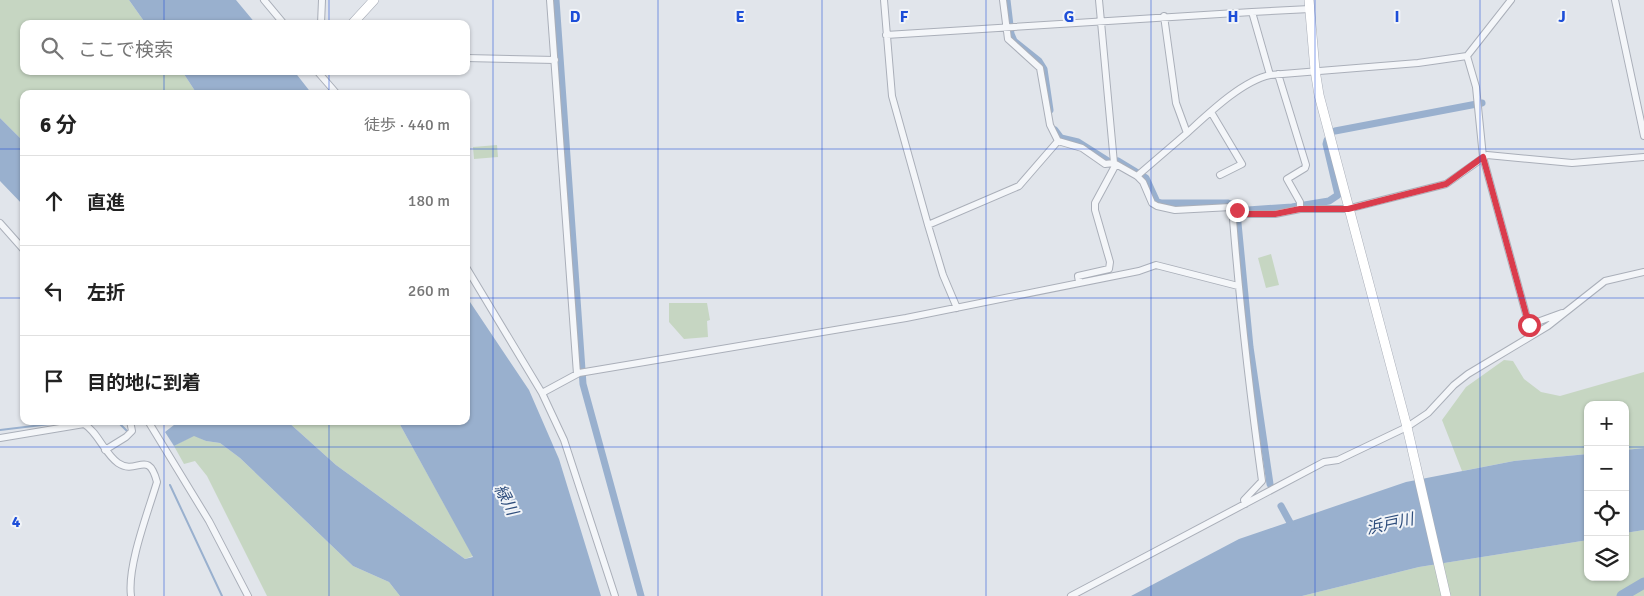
<!DOCTYPE html>
<html lang="ja">
<meta charset="utf-8">
<style>
:root{--surface:#fff;--page:#f6f6f6;--text:#222;--muted:#767676;--line:#e0e0e0}
body{margin:0;font-family:Signika,"Noto Sans JP",sans-serif;background:var(--page);color:var(--text)}
.controls{position:absolute;right:15px;bottom:15px;display:grid;overflow:hidden;border-radius:10px;box-shadow:0 1px 4px #0004}
.controls button{width:45px;height:45px;display:grid;place-items:center;padding:0;border:0;border-bottom:1px solid var(--line);background:var(--surface);color:var(--text);font:25px sans-serif}
.stop{position:absolute;width:15px;height:15px;margin:-11px;border:4px solid #da3c4c;border-radius:50%;background:#fff}
.stop.end{background:#da3c4c;border-color:#fff;box-shadow:0 1px 5px #0008}
.list{margin:0;padding:0;list-style:none}
h2{display:flex;justify-content:space-between;align-items:center;height:65px;margin:0;padding:0 20px;font-size:21px}
h2 small{font-size:16px;font-weight:400;color:var(--muted)}
.list li{display:grid;grid-template-columns:32px 1fr auto;gap:15px;align-items:center;box-sizing:border-box;height:90px;padding:0 20px;border-top:1px solid var(--line)}
.list b{display:block;font-size:19px;white-space:nowrap}
.list em{font-size:16px;font-style:normal;color:var(--muted)}
.icon{flex:none;width:28px;height:28px;fill:none;stroke:currentColor;stroke-width:2;stroke-linecap:round;stroke-linejoin:round}
.map{position:relative;flex:none;width:1644px;height:596px;overflow:hidden}
.search{position:absolute;background:var(--surface);box-shadow:0 1px 4px #0004;left:20px;top:20px;width:450px;height:55px;display:flex;align-items:center;gap:12px;box-sizing:border-box;padding:0 18px;border-radius:10px;color:var(--muted);font-size:19px}
.panel{position:absolute;background:var(--surface);box-shadow:0 1px 4px #0004;left:20px;top:90px;width:450px;height:335px;border-radius:10px}
.map>svg:first-child{display:block}
.green{fill:#c6d6c2}
.water{fill:#99b0ce}
.lines{fill:none;stroke-linecap:round;stroke-linejoin:round}
.stream{stroke:#99b0ce;stroke-width:2}
.canal{stroke:#99b0ce;stroke-width:7}
.river{stroke:#99b0ce;stroke-width:11}
.street-casing{stroke:#aaafb9;stroke-width:8}
.secondary-casing{stroke:#aaafb9;stroke-width:10}
.street{stroke:#f4f6f9;stroke-width:6}
.secondary{stroke:#fff;stroke-width:9}
.route{stroke:#da3c4c;stroke-width:6}
.grid{fill:none;stroke:#1d4ed8;stroke-width:1;stroke-opacity:0.55}
.labels{text-anchor:middle;dominant-baseline:central;stroke-width:4;stroke-linejoin:round;paint-order:stroke}
.water-label{font-size:16px;font-style:italic;fill:#2e4d7c;stroke:#f1f4f8}
.grid-label{font-size:16px;text-anchor:middle;font-weight:bold;fill:#1d4ed8;stroke:#f1f4f8;stroke-width:4;stroke-linejoin:round;paint-order:stroke}
</style>
<div class="map">
<svg width="1644" height="596" viewBox="0 0 1644 596">
<rect width="100%" height="100%" fill="#e1e5eb"/>
<path class="green" d="M 0,0 L 129,0 L 146,24 L 24,24 L 24,71 L 182,71 L 197,94 L 24,94 L 24,142 L 0,118 Z
M 497,145 L 498,157 L 474,159 L 473,147 Z
M 1271,254 L 1279,285 L 1266,288 L 1258,258 Z
M 669,303 L 707,303 L 710,320 L 707,321 L 708,337 L 684,339 L 669,322 Z
M 1504,360 L 1513,361 L 1524,379 L 1541,392 L 1560,396 L 1644,372 L 1644,448 L 1625,450 L 1625,405 L 1588,405 L 1588,454 L 1514,461 L 1462,471 L 1442,420 L 1466,387 Z
M 287,421 L 398,421 L 473,556 L 465,559 L 336,465 Z
M 194,435 L 206,441 L 220,443 L 240,458 L 353,566 L 389,582 L 400,596 L 267,596 L 207,476 L 195,461 L 184,464 L 174,446 Z
M 1644,530 L 1644,596 L 1302,596 L 1419,567 L 1588,540 L 1588,577 L 1625,577 L 1625,533 Z"/>
<path class="water" d="M 129,0 L 236,0 L 256,24 L 146,24 Z
M 182,71 L 294,71 L 312,94 L 197,94 Z
M 0,118 L 24,142 L 24,206 L 0,181 Z
M 466,296 L 529,390 L 559,459 L 601,596 L 400,596 L 389,582 L 353,566 L 240,458 L 220,443 L 206,441 L 194,436 L 174,446 L 165,432 L 179,421 L 287,421 L 336,465 L 465,559 L 473,557 L 398,421 L 466,421 Z
M 1644,448 L 1644,530 L 1625,533 L 1625,450 Z
M 1588,454 L 1588,540 L 1419,567 L 1302,596 L 1131,596 L 1239,539 L 1406,482 L 1514,461 Z"/>
<g class="lines">
<path class="stream" d="M 117,421 L 127,431
M 0,430 L 75,421
M 170,485 L 222,596"/>
<path class="canal" d="M 556,0 L 583,384 L 641,596
M 1007,0 L 1011,34 L 1014,41 L 1039,61 L 1044,69 L 1050,110
M 1055,130 L 1061,138 L 1078,142 L 1108,161
M 1335,131 L 1482,103
M 1118,161 L 1146,178 L 1157,202 L 1161,203 L 1228,203 L 1248,210 L 1292,207 L 1329,201 L 1338,195 L 1326,144 L 1327,140
M 1244,208 L 1238,218 L 1238,223 L 1250,347 L 1270,484
M 1281,506 L 1293,528"/>
<path class="river" d="M 1622,596 L 1644,583"/>
<defs>
<path id="street" d="M 264,0 L 284,24
M 550,0 L 577,374
M 884,0 L 892,96 L 928,225 L 943,275 L 957,308
M 1003,0 L 1008,39 L 1040,68 L 1050,125 L 1058,141
M 1099,0 L 1114,163 L 1137,176 L 1143,182 L 1152,203 L 1157,206 L 1175,210 L 1231,207 L 1247,214 L 1275,214 L 1300,209 L 1347,209 L 1446,184 L 1487,155 L 1572,163 L 1644,157
M 1615,0 L 1644,136
M 1252,12 L 1310,9
M 1164,16 L 1176,103 L 1187,133 C 1209,113 1242,81 1270,75
M 321,24 L 322,0
M 886,35 L 1252,12 L 1270,75 L 1418,63 L 1467,56 L 1511,0
M 1467,56 L 1476,87 L 1483,157 L 1529,325 L 1562,313
M 466,58 L 555,60
M 317,71 L 337,94
M 1278,74 L 1306,165 L 1305,168 L 1287,179 L 1300,202 L 1300,209
M 1211,112 L 1242,164 L 1220,175
M 1137,176 L 1187,133
M 1237,210 L 1233,219 C 1240,307 1250,394 1262,481 L 1244,500 L 1245,504
M 0,223 L 24,250
M 928,225 L 1019,186 L 1058,141 L 1082,148 L 1105,164 L 1114,163
M 466,267 L 542,393 L 564,440 L 615,596
M 1079,282 L 1078,276 L 1109,269 L 1110,262 L 1095,210 L 1095,203 L 1115,166
M 542,393 L 579,373 L 906,318 L 1139,271 L 1156,265 L 1238,286
M 148,421 L 209,521 L 248,596
M 0,438 L 84,424 C 98,432 104,453 118,463 C 137,476 148,448 157,482 C 148,512 127,566 131,596
M 105,450 L 126,437 L 132,431 L 130,421
M 1071,596 L 1324,462 L 1338,460 L 1407,427 L 1428,413 L 1454,385 L 1468,374 L 1548,326 L 1605,281 L 1644,272"/>
<path id="secondary" d="M 1309,0 L 1315,70 L 1319,95 L 1407,427 L 1446,596
M 352,24 L 374,0"/>
</defs>
<use href="#street" class="street-casing"/>
<use href="#secondary" class="secondary-casing"/>
<use href="#street" class="street"/>
<use href="#secondary" class="secondary"/>
</g>
<g class="lines">
<path class="route" d="M 1237,210 L 1247,214 L 1275,214 L 1300,209 L 1348,209 L 1446,184 L 1483,157 L 1529,325"/>
</g>
<path class="grid" d="M 164,0 L 164,24M 329,0 L 329,24M 493,0 L 493,596M 658,0 L 658,596M 822,0 L 822,596M 986,0 L 986,596M 1151,0 L 1151,596M 1315,0 L 1315,596M 1480,0 L 1480,596M 164,71 L 164,94M 329,71 L 329,94M 0,149 L 24,149M 466,149 L 1644,149M 0,298 L 24,298M 466,298 L 1644,298M 164,421 L 164,596M 329,421 L 329,596M 0,447 L 1588,447M 1625,447 L 1644,447"/>
<g class="labels">
<g class="water-label">
<text transform="translate(506 500) rotate(63)">緑川</text>
<text transform="translate(1390 524) rotate(-12)">浜戸川</text>
</g>
</g>
<g class="grid-label">
<text x="575" y="22">D</text>
<text x="740" y="22">E</text>
<text x="904" y="22">F</text>
<text x="1069" y="22">G</text>
<text x="1233" y="22">H</text>
<text x="1397" y="22">I</text>
<text x="1562" y="22">J</text>
<text x="16" y="527">4</text>
</g>
</svg>
<div class="controls">
<button>+</button>
<button>−</button>
<button><svg class="icon" aria-label="locate" viewBox="0 0 24 24"><circle cx="12" cy="12" r="6"/><path d="M12 2v4M12 18v4M2 12h4M18 12h4"/></svg></button>
<button><svg class="icon" aria-label="layers" viewBox="0 0 24 24"><path d="M12 4l9 5-9 5-9-5zM3 14l9 5 9-5"/></svg></button>
</div>
<div class="stop" style="left:1529px;top:325px"></div>
<div class="stop end" style="left:1237px;top:210px"></div>
<div class="search"><svg class="icon" aria-label="search" viewBox="0 0 24 24"><circle cx="10" cy="10" r="6"/><path d="M15 15l6 6"/></svg>ここで検索</div>
<section class="panel">
<h2>6 分<small>徒歩 · 440 m</small></h2>
<ul class="list">
<li><svg class="icon" aria-label="ahead" viewBox="0 0 24 24"><path d="M12 20V5M6 11l6-6 6 6"/></svg><div><b>直進</b></div><em>180 m</em></li>
<li><svg class="icon" aria-label="left" viewBox="0 0 24 24"><path d="M17 20v-9H6M10 6l-5 5 5 5"/></svg><div><b>左折</b></div><em>260 m</em></li>
<li><svg class="icon" aria-label="arrive" viewBox="0 0 24 24"><path d="M6 21V4h12l-3 4 3 4H6"/></svg><div><b>目的地に到着</b></div></li>
</ul>
</section>
</div>
